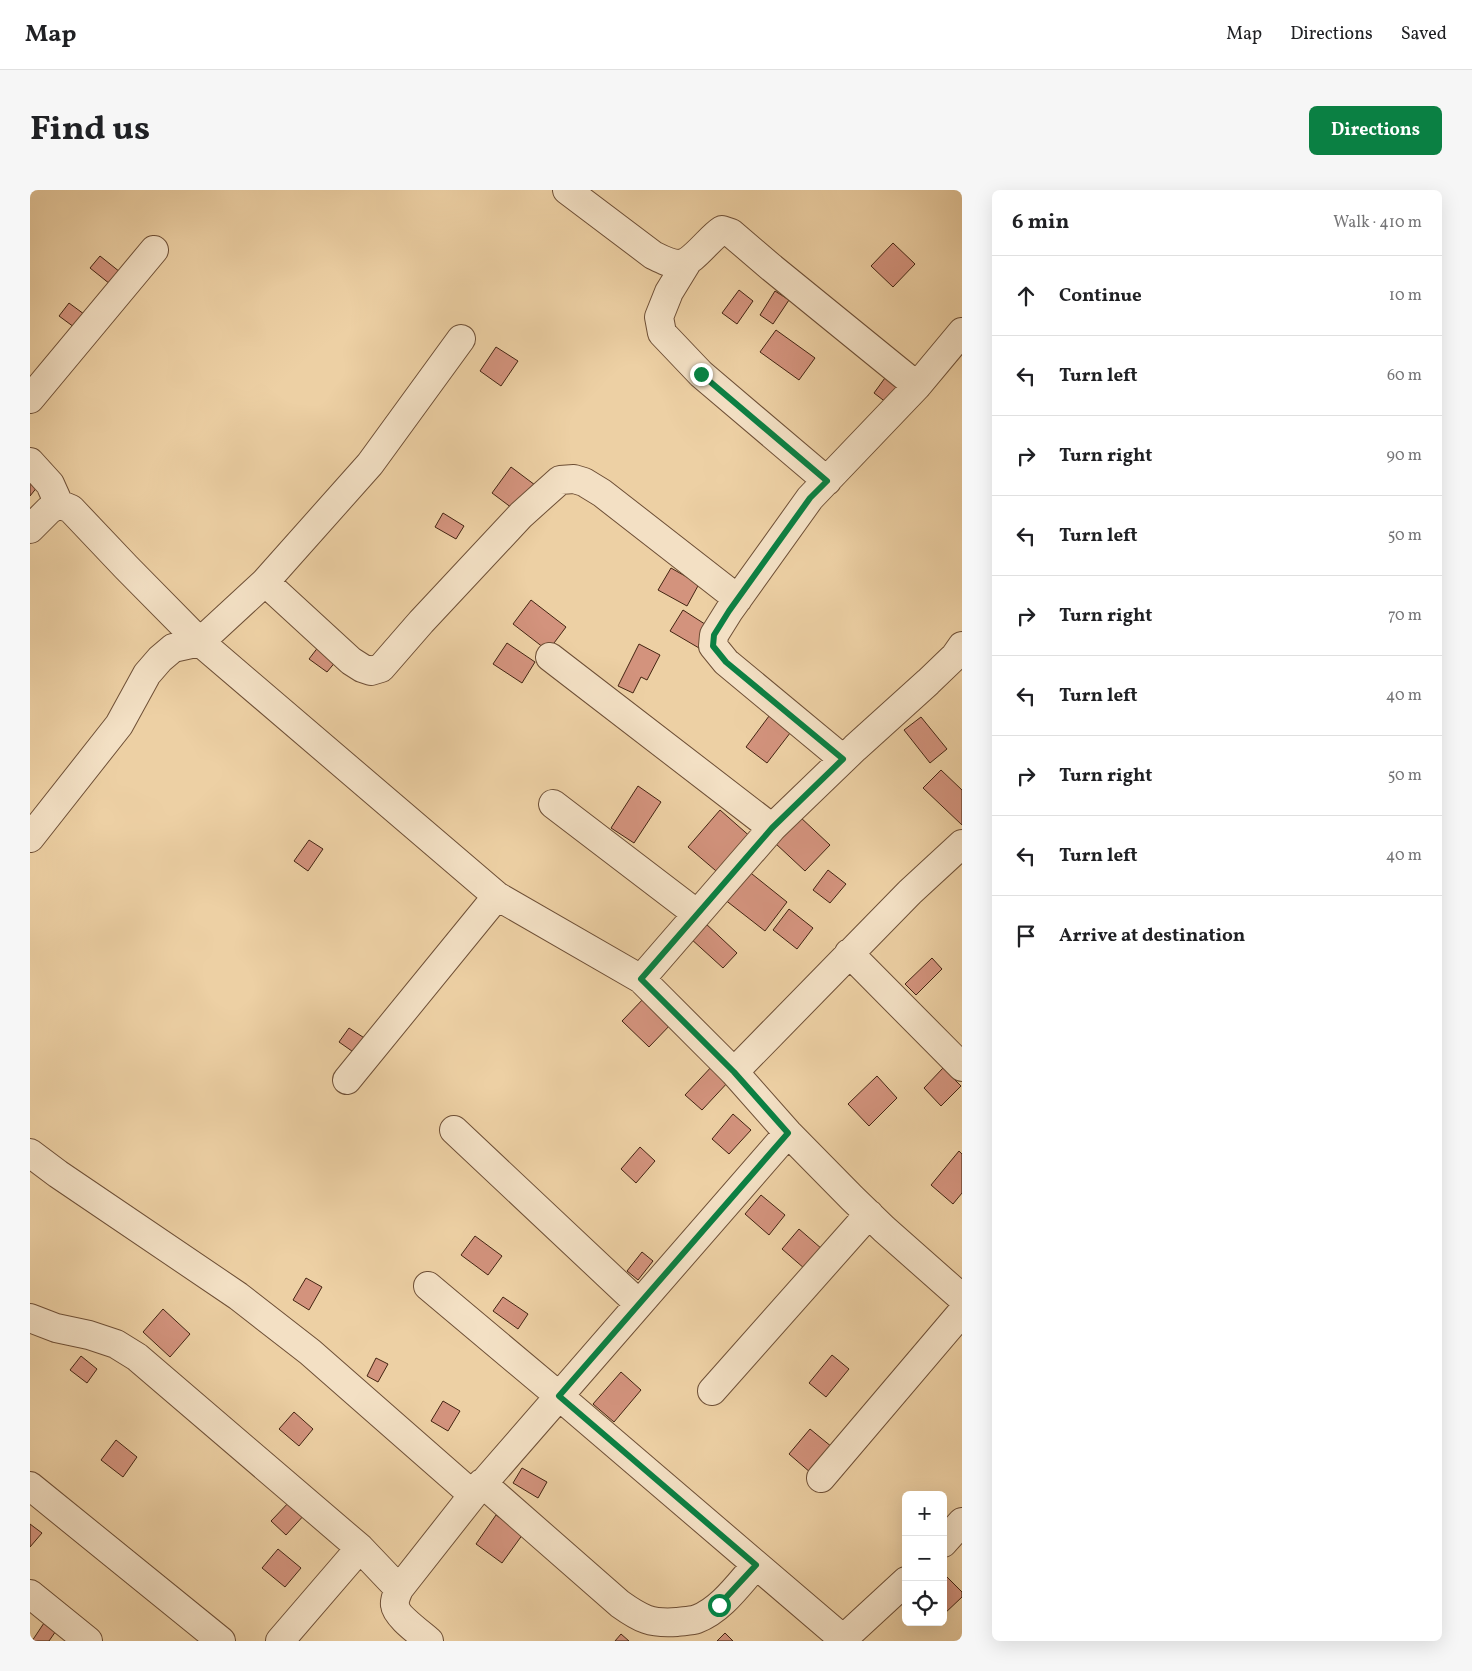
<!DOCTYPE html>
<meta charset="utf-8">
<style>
:root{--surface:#fff;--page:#f6f6f6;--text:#202124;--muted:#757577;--line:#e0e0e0;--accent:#0b8043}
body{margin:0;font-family:Vollkorn,serif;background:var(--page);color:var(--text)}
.controls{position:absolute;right:15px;bottom:15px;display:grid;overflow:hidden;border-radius:8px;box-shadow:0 5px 20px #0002}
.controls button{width:45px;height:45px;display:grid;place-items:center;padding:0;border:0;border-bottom:1px solid var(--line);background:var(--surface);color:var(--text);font:25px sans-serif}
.stop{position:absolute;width:15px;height:15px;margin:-11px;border:4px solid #0b8043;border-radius:50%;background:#fff}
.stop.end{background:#0b8043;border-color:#fff;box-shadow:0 1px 5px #0008}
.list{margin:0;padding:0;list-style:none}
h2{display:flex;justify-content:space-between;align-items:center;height:65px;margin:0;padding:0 20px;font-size:21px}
h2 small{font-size:16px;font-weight:400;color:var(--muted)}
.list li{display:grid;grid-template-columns:32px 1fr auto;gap:15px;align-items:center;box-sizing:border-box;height:80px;padding:0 20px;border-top:1px solid var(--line)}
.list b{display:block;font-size:19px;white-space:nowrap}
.list em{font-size:16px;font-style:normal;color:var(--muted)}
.icon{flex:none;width:28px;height:28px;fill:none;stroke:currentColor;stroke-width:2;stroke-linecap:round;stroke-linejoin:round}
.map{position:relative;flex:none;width:932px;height:1451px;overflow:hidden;border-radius:8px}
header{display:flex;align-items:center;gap:30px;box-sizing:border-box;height:70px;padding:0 25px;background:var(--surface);border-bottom:1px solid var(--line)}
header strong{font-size:24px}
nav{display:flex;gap:28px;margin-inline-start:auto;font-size:18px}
.intro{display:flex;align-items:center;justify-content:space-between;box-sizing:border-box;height:120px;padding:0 30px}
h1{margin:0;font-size:35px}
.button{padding:12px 22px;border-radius:8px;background:var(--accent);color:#fff;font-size:18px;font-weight:700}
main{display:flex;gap:30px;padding:0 30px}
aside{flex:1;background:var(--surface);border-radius:8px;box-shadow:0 5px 20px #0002}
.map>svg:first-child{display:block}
.building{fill:#d3937d;stroke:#432412}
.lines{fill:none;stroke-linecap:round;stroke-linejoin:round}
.minor-casing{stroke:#6e4f36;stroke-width:30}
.minor{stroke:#f3e0c4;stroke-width:28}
.route{stroke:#0b8043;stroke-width:6}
</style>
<header>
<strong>Map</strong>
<nav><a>Map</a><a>Directions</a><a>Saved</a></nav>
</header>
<div class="intro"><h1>Find us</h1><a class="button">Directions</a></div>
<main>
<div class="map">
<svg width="932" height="1451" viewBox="0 0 932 1451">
<rect width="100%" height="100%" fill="#edd0a4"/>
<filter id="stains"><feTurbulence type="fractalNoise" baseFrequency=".004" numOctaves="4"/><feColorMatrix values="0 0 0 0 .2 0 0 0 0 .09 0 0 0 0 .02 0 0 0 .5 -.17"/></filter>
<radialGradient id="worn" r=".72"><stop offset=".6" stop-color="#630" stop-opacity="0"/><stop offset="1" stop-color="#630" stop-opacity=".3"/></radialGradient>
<path class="building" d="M 863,53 L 885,74 L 863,97 L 841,76 Z
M 70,66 L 90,82 L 80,94 L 60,78 Z
M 709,100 L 723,111 L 707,134 L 692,123 Z
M 745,101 L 759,110 L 743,134 L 730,125 Z
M 39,113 L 58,127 L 48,140 L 29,126 Z
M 746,140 L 785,168 L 769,190 L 730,162 Z
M 466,157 L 488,171 L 471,196 L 450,181 Z
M 860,181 L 874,191 L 857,213 L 844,203 Z
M 481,277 L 505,295 L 486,321 L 462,303 Z
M 0,282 L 12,291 L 0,306 Z
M 413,323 L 434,336 L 426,349 L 405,337 Z
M 641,378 L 669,394 L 657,416 L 628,400 Z
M 501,410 L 536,437 L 518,461 L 483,434 Z
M 653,420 L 681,438 L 669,458 L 640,441 Z
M 477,453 L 505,472 L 492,493 L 463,474 Z
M 609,454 L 630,465 L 617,490 L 611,487 L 603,503 L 588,496 Z
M 289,456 L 307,470 L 297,482 L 279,469 Z
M 745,518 L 767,534 L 737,573 L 716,557 Z
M 891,527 L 917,559 L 900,573 L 874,540 Z
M 911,580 L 932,600 L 932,635 L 893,598 Z
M 608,596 L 631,612 L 604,653 L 581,638 Z
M 690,620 L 723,649 L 692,686 L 658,657 Z
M 769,626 L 800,655 L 775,681 L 745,653 Z
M 279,650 L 293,659 L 278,681 L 264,671 Z
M 717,680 L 757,712 L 735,741 L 694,709 Z
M 798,680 L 816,694 L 800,713 L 783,700 Z
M 759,719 L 783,738 L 767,759 L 743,740 Z
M 674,732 L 707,763 L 693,778 L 660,748 Z
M 902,768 L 912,779 L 886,805 L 875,794 Z
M 616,806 L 643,832 L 619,857 L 592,831 Z
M 319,838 L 339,851 L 329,866 L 309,852 Z
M 684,874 L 700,890 L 672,920 L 655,905 Z
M 913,878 L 931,896 L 911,916 L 894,898 Z
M 847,886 L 867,908 L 839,936 L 818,914 Z
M 703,924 L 721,940 L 699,964 L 682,949 Z
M 610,957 L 625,971 L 606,993 L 591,979 Z
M 929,961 L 932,964 L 932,1003 L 923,1014 L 901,995 Z
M 731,1005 L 755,1025 L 739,1045 L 715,1024 Z
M 769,1039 L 792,1059 L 775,1079 L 752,1059 Z
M 445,1046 L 472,1066 L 458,1085 L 431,1065 Z
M 612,1062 L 623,1071 L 608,1090 L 597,1081 Z
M 276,1088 L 292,1097 L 279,1120 L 263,1110 Z
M 473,1107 L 498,1124 L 488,1139 L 463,1121 Z
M 133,1119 L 160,1144 L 140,1167 L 113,1142 Z
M 802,1165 L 819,1179 L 796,1207 L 779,1193 Z
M 51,1166 L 67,1179 L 57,1193 L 40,1180 Z
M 346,1168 L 358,1174 L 348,1192 L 337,1186 Z
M 591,1182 L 611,1200 L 584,1232 L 563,1214 Z
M 413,1211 L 430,1221 L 418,1241 L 401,1231 Z
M 264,1222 L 283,1239 L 269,1256 L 249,1239 Z
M 780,1239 L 802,1257 L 781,1283 L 759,1264 Z
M 86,1250 L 107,1267 L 93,1287 L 71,1270 Z
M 492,1278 L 517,1292 L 508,1308 L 483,1293 Z
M 262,1309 L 276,1323 L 256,1345 L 241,1331 Z
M 466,1325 L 493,1344 L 472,1373 L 446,1354 Z
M 0,1334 L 12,1343 L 0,1357 Z
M 248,1359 L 271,1378 L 255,1397 L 232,1378 Z
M 916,1386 L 932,1402 L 932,1407 L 913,1425 L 913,1389 Z
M 16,1430 L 28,1438 L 19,1451 L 2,1451 Z
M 695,1443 L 703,1451 L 687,1451 Z
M 591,1444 L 599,1451 L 585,1451 Z"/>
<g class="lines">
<defs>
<path id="minor" d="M 537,0 L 623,65 C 631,69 640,74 649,74 C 663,73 679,48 692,40 L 701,43 L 742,78 L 887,196
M 658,71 L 639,102 L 629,127 L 632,143 L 671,184 L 797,291
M 0,209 L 124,60
M 0,272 L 20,294 L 29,314
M 0,339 L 19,320 L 29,314 L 41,319 L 96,377 L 170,452 L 467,706 L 611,789
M 235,392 L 321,471 L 332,478 L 341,481 L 351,478 L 391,432 L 491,325 L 530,290 L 544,289 L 554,292 L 572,303 L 708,409
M 932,456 L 925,466 L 898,492 L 825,558 L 742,638 L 611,789 L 704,882 L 758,943 L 822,1008 L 854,1039 L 932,1108
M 520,467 L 742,638
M 813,569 L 696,472 L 683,456 L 684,445 L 699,421 L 780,308 L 887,196 L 932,142
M 523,614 L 667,724
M 0,648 L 89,535 L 117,484 L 130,469 L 143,458 L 170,452 L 235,392 L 340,274 L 431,149
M 819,763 L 932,877
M 704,882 L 880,702 L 932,654
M 317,890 L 467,706
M 424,940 L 609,1114
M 0,963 L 28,984 L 208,1106 L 280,1162 L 443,1305
M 398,1096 L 529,1206 L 813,1449
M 0,1128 L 26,1138 L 59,1145 L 86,1154 L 107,1167 L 330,1358 L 369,1399
M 682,1201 L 839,1024
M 791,1288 L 932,1122
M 452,1293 L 590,1414 C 611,1429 621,1434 647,1432 C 654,1431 661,1431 667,1429 C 691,1420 709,1394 726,1375
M 0,1296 L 191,1451
M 913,1353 L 932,1332
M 0,1404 L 58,1451
M 250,1451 L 330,1358
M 399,1451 C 390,1443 366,1426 365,1415 C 364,1410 367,1404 369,1399 L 443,1305 L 758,943
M 811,1451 L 876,1391"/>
</defs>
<use href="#minor" class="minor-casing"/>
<use href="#minor" class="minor"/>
</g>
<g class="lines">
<path class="route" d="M 671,184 L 797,291 L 780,308 L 699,421 L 684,445 L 683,456 L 696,472 L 813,569 L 742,638 L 611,789 L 704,882 L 758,943 L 529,1206 L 726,1375 L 689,1415"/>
</g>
<rect width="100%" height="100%" filter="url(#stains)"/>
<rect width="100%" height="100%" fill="url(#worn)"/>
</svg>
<div class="controls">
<button>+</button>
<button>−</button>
<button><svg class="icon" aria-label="locate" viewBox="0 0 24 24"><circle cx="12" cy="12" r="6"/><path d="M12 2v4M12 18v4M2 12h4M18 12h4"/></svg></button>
</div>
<div class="stop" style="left:689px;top:1415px"></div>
<div class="stop end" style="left:671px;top:184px"></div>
</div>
<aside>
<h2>6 min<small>Walk · 410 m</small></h2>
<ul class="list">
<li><svg class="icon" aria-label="ahead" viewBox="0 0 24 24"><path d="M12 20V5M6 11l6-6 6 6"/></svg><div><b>Continue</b></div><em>10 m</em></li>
<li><svg class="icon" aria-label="left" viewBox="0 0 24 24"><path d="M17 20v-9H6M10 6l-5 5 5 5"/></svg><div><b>Turn left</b></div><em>60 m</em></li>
<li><svg class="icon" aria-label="right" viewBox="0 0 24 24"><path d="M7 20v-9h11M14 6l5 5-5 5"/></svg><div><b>Turn right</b></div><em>90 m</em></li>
<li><svg class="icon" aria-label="left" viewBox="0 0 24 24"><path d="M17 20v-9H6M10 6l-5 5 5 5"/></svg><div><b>Turn left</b></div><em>50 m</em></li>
<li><svg class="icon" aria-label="right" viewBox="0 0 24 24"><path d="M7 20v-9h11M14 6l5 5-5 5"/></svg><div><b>Turn right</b></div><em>70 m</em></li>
<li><svg class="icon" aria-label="left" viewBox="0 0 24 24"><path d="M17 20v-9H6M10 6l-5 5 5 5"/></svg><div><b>Turn left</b></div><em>40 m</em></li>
<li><svg class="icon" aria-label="right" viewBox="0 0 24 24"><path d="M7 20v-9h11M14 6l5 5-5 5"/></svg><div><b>Turn right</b></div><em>50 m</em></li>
<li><svg class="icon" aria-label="left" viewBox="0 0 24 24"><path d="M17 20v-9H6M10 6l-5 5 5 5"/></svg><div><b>Turn left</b></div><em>40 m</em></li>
<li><svg class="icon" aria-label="arrive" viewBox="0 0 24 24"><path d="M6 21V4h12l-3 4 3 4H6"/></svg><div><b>Arrive at destination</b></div></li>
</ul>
</aside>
</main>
